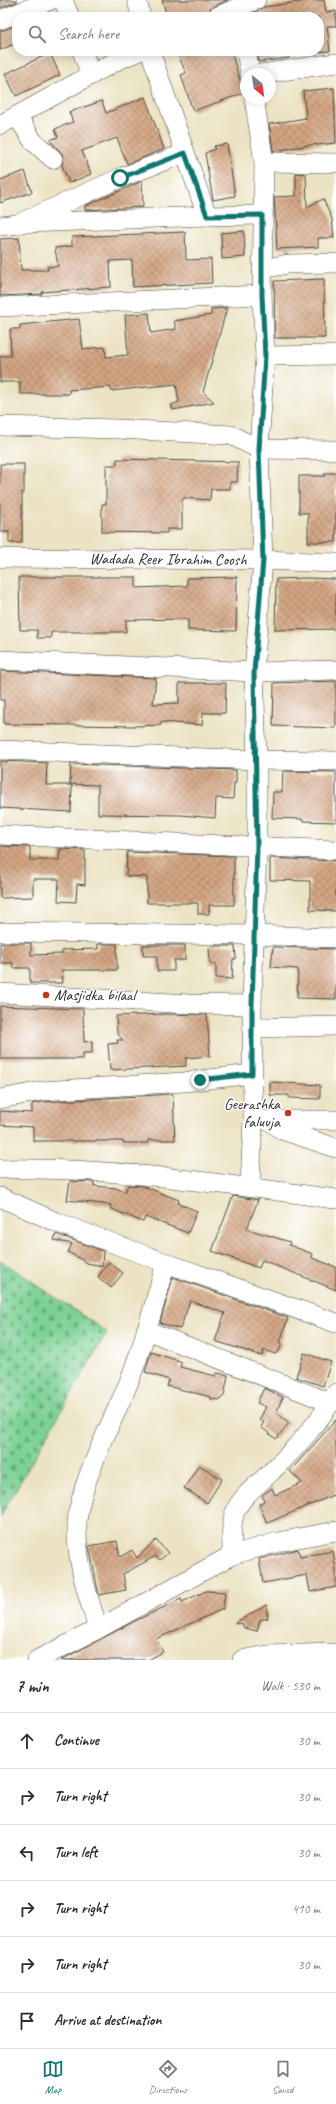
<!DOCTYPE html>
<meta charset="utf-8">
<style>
:root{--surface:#fff;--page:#f7f7f7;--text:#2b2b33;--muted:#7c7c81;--line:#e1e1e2;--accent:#0f766e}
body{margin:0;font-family:Caveat,sans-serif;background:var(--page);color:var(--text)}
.compass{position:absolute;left:240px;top:68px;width:36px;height:36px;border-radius:50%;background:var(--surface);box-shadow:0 2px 10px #0003;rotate:151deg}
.stop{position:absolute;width:12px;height:12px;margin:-9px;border:3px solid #0f766e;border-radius:50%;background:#fff}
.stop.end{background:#0f766e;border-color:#fff;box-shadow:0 1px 4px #0008}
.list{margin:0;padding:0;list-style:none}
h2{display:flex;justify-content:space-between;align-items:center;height:52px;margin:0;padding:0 16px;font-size:17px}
h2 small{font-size:13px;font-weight:400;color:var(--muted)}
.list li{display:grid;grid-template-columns:26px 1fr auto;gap:12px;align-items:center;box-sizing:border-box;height:56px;padding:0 16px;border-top:1px solid var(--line)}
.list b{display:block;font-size:15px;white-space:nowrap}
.list em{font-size:13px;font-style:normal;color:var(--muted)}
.icon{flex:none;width:22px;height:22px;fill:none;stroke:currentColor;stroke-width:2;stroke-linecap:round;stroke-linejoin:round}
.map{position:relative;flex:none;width:336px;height:1660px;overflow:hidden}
.search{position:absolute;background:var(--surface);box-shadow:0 2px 10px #0003;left:12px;right:12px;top:12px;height:44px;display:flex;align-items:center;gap:10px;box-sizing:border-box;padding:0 14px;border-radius:16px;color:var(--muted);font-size:15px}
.sheet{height:388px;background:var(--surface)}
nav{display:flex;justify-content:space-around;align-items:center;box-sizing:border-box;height:56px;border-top:1px solid var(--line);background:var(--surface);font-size:11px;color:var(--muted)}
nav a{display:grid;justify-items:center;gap:2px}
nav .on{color:var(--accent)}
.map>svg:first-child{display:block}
.cemetery{fill:url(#cemetery-stones);stroke:#547e60}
.building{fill:url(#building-cross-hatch)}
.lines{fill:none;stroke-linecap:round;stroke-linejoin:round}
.minor-casing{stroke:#484742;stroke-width:20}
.minor{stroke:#fff;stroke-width:19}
.route{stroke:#0f766e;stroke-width:5}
.poi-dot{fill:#c8321e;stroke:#fff;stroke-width:1.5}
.labels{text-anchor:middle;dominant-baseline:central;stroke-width:3;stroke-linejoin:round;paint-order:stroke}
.street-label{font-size:16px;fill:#2b2b2b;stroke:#fff}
.poi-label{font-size:16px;fill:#2b2b2b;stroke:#fff;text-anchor:start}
</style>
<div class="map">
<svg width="336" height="1660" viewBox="0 0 336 1660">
<defs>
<pattern id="cemetery-stones" width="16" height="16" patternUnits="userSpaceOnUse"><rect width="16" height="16" fill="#7cd194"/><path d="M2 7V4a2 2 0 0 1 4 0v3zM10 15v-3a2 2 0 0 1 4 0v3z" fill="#66aa79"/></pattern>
<pattern id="building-cross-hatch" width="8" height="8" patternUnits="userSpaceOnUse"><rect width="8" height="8" fill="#d3a683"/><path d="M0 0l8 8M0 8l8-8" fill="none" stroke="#ab876b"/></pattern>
</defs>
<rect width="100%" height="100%" fill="#fff"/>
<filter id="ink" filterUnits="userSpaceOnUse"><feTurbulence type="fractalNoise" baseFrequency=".025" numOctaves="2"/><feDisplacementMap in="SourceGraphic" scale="8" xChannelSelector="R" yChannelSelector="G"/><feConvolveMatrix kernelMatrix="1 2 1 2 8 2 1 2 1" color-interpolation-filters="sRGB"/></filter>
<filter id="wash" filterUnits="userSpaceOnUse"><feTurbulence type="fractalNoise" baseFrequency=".012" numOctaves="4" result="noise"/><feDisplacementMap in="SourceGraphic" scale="16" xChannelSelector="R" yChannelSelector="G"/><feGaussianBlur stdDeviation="0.9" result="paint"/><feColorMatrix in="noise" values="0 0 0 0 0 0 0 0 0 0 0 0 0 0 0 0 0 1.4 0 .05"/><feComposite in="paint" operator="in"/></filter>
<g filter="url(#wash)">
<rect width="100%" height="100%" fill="#ebe3c3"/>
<path class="cemetery" d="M 0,1260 L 107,1332 L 0,1517 Z"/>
<g id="blocks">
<path class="building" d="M 0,0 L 17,0 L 17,2 L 0,8 Z
M 162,0 L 228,0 L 212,7 L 206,13 L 190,17 L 167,17 Z
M 312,0 L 324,0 L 326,12 L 336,11 L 336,26 L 327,26 L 330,51 L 319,52 L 319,17 L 244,17 L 264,7 Z
M 17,25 L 17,43 L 0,50 L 0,31 Z
M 188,51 L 231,51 L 244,93 L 193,111 L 181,75 L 186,73 L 178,55 Z
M 257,51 L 288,51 L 289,58 L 259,62 Z
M 50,53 L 60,75 L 16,96 L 5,74 Z
M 334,88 L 336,143 L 316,145 L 316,144 L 273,151 L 269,124 L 306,118 L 303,91 Z
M 145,97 L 164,149 L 127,164 L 117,138 L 82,151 L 91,174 L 69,183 L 62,165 L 63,155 L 50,140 L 58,137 L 55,129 L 73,122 L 69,112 L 102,101 L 106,113 Z
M 227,144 L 235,196 L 213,200 L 205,153 L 215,149 L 214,146 Z
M 25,171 L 32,192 L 0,203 L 0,180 Z
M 296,173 L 306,174 L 307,207 L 323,199 L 332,219 L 334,238 L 318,238 L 318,247 L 277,249 L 274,197 L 296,196 Z
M 142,181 L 143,207 L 85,210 L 85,206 Z
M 244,231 L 245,257 L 222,259 L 221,233 Z
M 185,232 L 186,260 L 211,259 L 212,283 L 133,287 L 132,260 L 110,261 L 111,287 L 42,292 L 42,294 L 0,296 L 0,239 L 19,238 L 21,270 L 48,270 L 47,267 L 58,266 L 55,248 L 72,246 L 72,237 Z
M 324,279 L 325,338 L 275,338 L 274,281 Z
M 227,308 L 203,392 L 214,402 L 173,410 L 171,405 L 179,402 L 176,384 L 111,391 L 111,387 L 69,390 L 69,394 L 20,394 L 20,382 L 0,382 L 0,356 L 11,356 L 10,329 L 20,329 L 20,325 L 79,319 L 83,349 L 105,347 L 106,357 L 128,355 L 125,315 L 149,313 L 151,333 L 176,329 L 174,321 L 211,315 L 211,309 Z
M 117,459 L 238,462 L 237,482 L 230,482 L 230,489 L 211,489 L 210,500 L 184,498 L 182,500 L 182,529 L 167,529 L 167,533 L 102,532 L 102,504 L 106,504 L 106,465 L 117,465 Z
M 0,464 L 24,464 L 24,492 L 22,492 L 22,543 L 9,543 L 9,532 L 0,532 Z
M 325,473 L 336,473 L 336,542 L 308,542 L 308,513 L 299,513 L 299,476 L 325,476 Z
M 19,577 L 136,577 L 136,588 L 187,586 L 187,578 L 237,577 L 236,631 L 188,630 L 188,619 L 126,620 L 126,632 L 51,632 L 51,638 L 37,638 L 37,630 L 20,630 Z
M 306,578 L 336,579 L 336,629 L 275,630 L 276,579 Z
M 0,671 L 156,678 L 153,704 L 179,703 L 179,683 L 226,683 L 225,713 L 203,713 L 202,725 L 161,722 L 161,725 L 136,726 L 4,724 L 4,700 L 0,700 Z
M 336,681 L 336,728 L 273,726 L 274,683 Z
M 0,761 L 47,763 L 46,785 L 72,785 L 71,812 L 0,808 Z
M 71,764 L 236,770 L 236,783 L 234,783 L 233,799 L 216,798 L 215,818 L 181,815 L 98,814 L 98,785 L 70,784 Z
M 283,771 L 336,772 L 336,822 L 302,821 L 302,819 L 272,818 L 273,792 L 282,792 Z
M 0,846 L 30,847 L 30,860 L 59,860 L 60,849 L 85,850 L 85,885 L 77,884 L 76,902 L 58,901 L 59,879 L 33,879 L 33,897 L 0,898 Z
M 127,852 L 234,856 L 234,905 L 209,905 L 209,914 L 198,914 L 198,903 L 147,903 L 147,877 L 126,876 Z
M 270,858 L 336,861 L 336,911 L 310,910 L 310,881 L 270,880 Z
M 0,943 L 31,943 L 31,955 L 62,954 L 62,950 L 98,949 L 98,944 L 117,944 L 117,970 L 62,970 L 63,983 L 30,983 L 30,968 L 13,968 L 13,963 L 0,963 Z
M 143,945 L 185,945 L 185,960 L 174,960 L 174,971 L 157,971 L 157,956 L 143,956 Z
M 213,946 L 235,946 L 236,959 L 233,959 L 232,979 L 216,978 L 216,964 L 210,964 L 209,948 L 213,947 Z
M 273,947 L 336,949 L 336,999 L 297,998 L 298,969 L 271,967 Z
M 0,1006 L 83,1009 L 84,1042 L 92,1041 L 92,1053 L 83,1053 L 83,1059 L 0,1059 Z
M 167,1014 L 207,1015 L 210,1056 L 186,1058 L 186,1066 L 110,1070 L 108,1044 L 118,1043 L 117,1040 L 123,1040 L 117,1033 L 116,1016 Z
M 270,1082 L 320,1085 L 320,1099 L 289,1098 L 289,1095 L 270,1095 Z
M 173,1094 L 175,1140 L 148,1140 L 148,1143 L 123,1143 L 123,1141 L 33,1141 L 33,1127 L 0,1125 L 0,1111 L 32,1113 L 32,1104 L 43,1102 Z
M 70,1181 L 94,1182 L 94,1186 L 116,1188 L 125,1192 L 128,1185 L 143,1186 L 179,1200 L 178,1203 L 197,1211 L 188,1233 L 145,1217 L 143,1222 L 119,1212 L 110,1208 L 111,1205 L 67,1200 Z
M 233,1196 L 258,1200 L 247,1229 L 290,1242 L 289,1245 L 313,1254 L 312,1258 L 336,1267 L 336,1290 L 262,1260 L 259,1268 L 212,1251 Z
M 56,1234 L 103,1251 L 102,1266 L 87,1263 L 68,1252 L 72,1244 L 54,1240 Z
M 109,1262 L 123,1273 L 111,1288 L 98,1277 Z
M 173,1277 L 288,1318 L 280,1342 L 282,1343 L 279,1351 L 275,1354 L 264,1350 L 262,1356 L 215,1341 L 225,1313 L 190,1301 L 180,1329 L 160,1323 Z
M 151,1352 L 182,1362 L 180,1367 L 216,1376 L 217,1373 L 228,1375 L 224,1396 L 219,1400 L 211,1399 L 211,1397 L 167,1386 L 169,1380 L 145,1372 Z
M 304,1353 L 331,1362 L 323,1386 L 296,1377 Z
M 264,1388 L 283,1397 L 276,1412 L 289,1423 L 276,1439 L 261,1427 L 264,1422 L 259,1420 L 266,1407 L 257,1403 Z
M 336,1420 L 336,1494 L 267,1523 L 259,1504 L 264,1501 L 262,1495 L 272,1488 L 275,1495 L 302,1483 L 290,1471 Z
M 199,1465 L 222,1479 L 207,1503 L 184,1488 Z
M 156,1540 L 168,1553 L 160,1560 L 156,1556 L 123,1574 L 126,1590 L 99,1595 L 89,1546 L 117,1541 L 120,1557 L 132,1550 L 137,1558 Z
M 298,1549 L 300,1557 L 333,1551 L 336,1570 L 336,1587 L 310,1592 L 307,1575 L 263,1583 L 259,1559 Z
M 206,1591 L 225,1592 L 223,1609 L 156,1639 L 163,1652 L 148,1660 L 61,1660 L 135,1621 L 181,1599 L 182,1602 Z
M 266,1605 L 268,1618 L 260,1620 L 257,1631 L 244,1628 L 242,1623 L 235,1624 L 235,1623 Z"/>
</g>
</g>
<g filter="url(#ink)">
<use href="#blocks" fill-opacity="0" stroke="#484742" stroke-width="1"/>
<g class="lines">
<defs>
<g id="minor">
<path d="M 63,0 L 70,17"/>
<path d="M 137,0 L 141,17"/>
<path d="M 216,17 L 256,0"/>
<path d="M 0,20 L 51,0"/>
<path d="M 82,51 L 91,75"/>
<path d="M 150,51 L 207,216 L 262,215"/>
<path d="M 246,51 L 250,74"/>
<path d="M 261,74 L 336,63"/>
<path d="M 17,116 L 33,141 L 53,159"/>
<path d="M 0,125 L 120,59 L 139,51"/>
<path d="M 264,162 L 336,163"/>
<path d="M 27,223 L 207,216"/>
<path d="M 0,226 L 18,224 L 120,178 L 185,153"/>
<path d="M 262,269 L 288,264 L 336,263"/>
<path d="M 0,307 L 262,295"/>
<path d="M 265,356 L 336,355"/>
<path d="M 0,426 L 118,429 L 231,435 L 259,449 L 336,450"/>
<path id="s1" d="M 0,558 L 263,560 L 336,563"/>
<path d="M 0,660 L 254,672 L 336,670"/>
<path d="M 0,750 L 257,760 L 336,761"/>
<path d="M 0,835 L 336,850"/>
<path d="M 0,932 L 254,935 L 336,938"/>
<path d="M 0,993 L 189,1004 L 252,1005"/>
<path d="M 252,1028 L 336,1026"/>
<path d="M 0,1099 L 42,1091 L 184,1082 L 252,1074"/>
<path d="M 253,1120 L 336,1120"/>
<path d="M 271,1122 L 282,1130 L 336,1148"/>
<path d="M 0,1169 C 113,1167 224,1184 336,1199"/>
<path d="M 250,1186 L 253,1120 L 252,1005 L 257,846 L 257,760 L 254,672 L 263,560 L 259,449 L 265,356 L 262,295 L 264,162 L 254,98"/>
<path d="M 0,1197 L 56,1222 L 166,1263 L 336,1323"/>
<path d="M 146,1330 L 331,1403"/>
<path d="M 232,1555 C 232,1541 230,1525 235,1512 C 242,1495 259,1484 272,1471 C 295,1449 320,1422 336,1393"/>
<path d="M 98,1629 C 88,1596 76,1561 77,1526 C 77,1488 113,1421 128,1384 C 144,1345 154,1304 166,1263"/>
<path d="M 37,1660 L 98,1629 L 232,1555 L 278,1542 L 336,1531"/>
<path d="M 242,1660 L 267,1655 L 336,1653"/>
</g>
</defs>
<use href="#minor" class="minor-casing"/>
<use href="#minor" class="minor"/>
</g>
</g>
<g class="lines" filter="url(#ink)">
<path class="route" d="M 120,178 L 185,153 L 207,216 L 262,215 L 262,295 L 265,356 L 259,449 L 263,560 L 254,672 L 257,846 L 252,1005 L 252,1074 L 200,1080"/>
</g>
<g class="poi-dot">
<circle cx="46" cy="995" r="4"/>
<circle cx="288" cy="1113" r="4"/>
</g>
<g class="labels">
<g class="street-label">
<text stroke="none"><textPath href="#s1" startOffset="168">Wadada Reer Ibrahim Coosh</textPath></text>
</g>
<g class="poi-label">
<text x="54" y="995">Masjidka bilaal</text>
<text x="280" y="1104" text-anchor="end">Geerashka<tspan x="280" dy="18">faluuja</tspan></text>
</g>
</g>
</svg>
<svg class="compass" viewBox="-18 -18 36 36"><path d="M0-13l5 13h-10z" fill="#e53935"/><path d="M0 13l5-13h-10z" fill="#7c7c81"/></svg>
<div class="stop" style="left:120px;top:178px"></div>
<div class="stop end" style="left:200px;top:1080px"></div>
<div class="search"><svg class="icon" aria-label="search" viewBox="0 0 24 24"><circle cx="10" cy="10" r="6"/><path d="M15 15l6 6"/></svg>Search here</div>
</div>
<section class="sheet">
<h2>7 min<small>Walk · 530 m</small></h2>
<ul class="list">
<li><svg class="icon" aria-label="ahead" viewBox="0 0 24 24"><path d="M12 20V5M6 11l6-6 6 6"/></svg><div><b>Continue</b></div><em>30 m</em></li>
<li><svg class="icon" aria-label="right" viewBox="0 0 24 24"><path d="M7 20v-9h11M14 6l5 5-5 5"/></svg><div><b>Turn right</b></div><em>30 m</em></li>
<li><svg class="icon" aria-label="left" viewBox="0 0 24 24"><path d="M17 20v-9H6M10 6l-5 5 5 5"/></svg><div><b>Turn left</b></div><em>30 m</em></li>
<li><svg class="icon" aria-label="right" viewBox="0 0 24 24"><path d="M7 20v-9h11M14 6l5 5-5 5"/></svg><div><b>Turn right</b></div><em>410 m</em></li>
<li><svg class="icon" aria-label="right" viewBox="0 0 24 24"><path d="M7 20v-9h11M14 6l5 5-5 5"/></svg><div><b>Turn right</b></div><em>30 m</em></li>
<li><svg class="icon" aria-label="arrive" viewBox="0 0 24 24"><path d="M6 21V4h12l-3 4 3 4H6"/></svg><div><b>Arrive at destination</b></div></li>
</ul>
</section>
<nav>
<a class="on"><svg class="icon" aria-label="map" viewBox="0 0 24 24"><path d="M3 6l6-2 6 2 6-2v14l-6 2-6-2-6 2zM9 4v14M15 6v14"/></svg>Map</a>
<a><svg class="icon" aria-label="directions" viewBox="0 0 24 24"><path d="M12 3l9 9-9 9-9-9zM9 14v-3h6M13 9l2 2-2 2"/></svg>Directions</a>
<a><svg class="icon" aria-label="saved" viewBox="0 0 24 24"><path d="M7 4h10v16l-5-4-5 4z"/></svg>Saved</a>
</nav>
